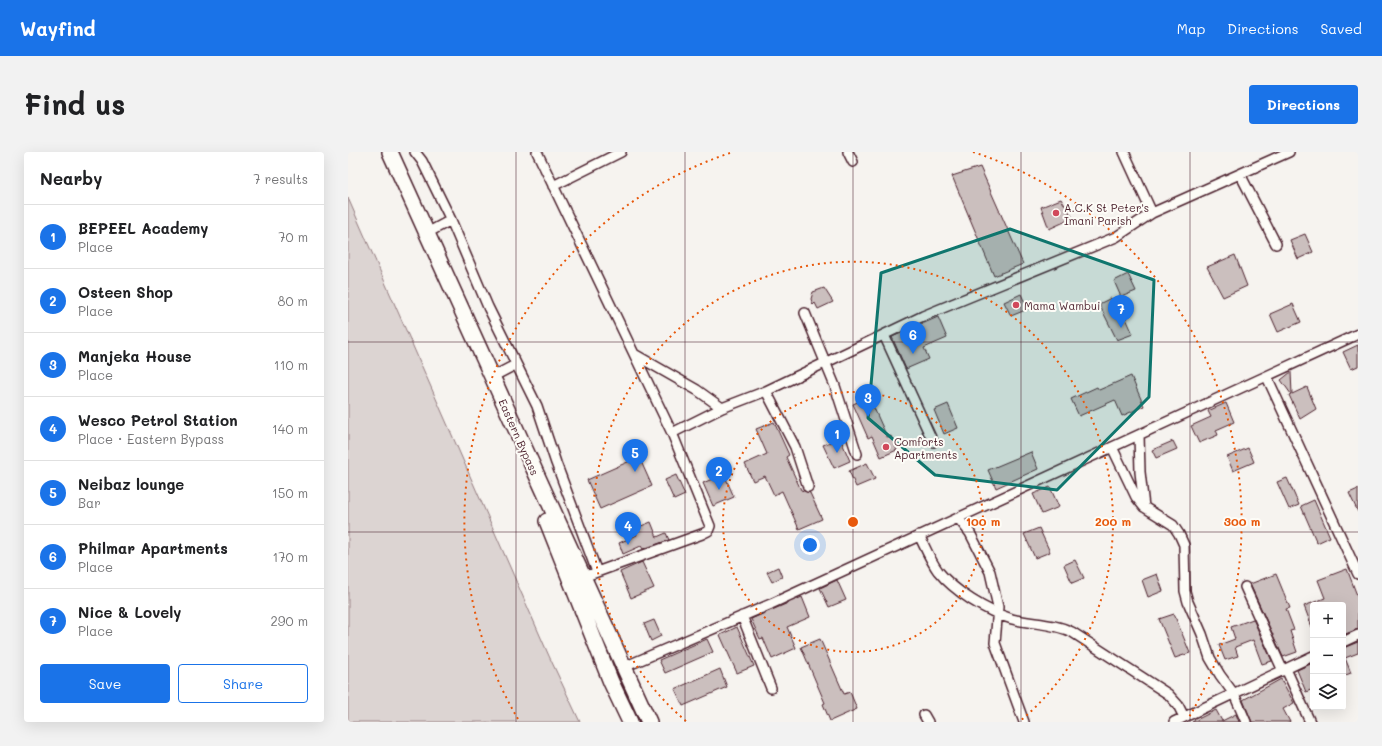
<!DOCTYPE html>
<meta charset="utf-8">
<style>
:root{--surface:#fff;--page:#f2f2f2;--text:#202124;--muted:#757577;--line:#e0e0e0;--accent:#1a73e8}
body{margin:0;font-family:Mali,sans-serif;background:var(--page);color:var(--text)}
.controls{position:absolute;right:12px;bottom:12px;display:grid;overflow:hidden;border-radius:4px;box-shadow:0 4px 16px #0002}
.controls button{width:36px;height:36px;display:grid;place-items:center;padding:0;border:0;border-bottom:1px solid var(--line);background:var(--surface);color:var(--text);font:20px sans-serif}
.you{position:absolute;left:462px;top:393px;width:14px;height:14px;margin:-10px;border:3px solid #fff;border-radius:50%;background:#1a73e8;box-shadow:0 0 0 6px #1a73e833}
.badge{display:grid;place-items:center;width:26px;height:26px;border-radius:50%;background:var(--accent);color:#fff;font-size:13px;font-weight:700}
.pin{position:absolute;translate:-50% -33px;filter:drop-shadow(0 1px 2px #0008)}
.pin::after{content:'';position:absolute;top:21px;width:14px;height:12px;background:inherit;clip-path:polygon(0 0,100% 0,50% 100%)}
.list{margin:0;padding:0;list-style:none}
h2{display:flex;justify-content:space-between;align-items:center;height:52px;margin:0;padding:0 16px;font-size:17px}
h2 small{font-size:13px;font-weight:400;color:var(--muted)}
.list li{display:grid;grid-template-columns:26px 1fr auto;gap:12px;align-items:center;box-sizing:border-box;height:64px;padding:0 16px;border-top:1px solid var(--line)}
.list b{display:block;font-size:15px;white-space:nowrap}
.list p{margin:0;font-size:13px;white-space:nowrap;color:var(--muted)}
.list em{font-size:13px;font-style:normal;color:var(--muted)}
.actions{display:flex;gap:8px;padding:12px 16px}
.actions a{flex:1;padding:9px 0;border:1px solid var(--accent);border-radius:4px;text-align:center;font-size:14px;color:var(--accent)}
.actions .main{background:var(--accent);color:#fff}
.icon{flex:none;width:22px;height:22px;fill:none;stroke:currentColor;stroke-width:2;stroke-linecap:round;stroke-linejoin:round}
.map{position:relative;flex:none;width:1010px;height:570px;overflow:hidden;border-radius:4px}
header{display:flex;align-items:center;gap:24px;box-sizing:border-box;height:56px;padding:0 20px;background:var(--accent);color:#fff}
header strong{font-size:19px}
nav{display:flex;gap:22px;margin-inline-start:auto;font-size:14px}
.intro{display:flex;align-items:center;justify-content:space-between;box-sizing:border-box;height:96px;padding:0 24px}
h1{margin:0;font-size:28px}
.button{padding:10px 18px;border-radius:4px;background:var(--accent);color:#fff;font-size:14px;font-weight:700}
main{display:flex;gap:24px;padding:0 24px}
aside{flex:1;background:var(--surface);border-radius:4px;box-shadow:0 4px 16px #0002}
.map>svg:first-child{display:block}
.green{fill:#dcd4d2;stroke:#937a7e}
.building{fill:#cbbfbe;stroke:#4a1f2b}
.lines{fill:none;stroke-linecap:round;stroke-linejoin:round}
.minor-casing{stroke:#4a1f2b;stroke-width:12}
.primary-casing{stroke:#4a1f2b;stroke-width:18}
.minor{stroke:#fdfcf7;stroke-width:9}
.primary{stroke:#fdfcf7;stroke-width:15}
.marked{fill:#0f766e;fill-opacity:0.2;stroke:#0f766e;stroke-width:3;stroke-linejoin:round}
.grid{fill:none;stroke:#4a1f2b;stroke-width:1;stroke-opacity:0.55}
.ring{fill:none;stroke:#e8590c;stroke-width:2;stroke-dasharray:2 4}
.poi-dot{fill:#d1495b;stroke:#fdfcf7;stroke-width:1.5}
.labels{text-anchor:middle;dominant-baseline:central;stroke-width:4;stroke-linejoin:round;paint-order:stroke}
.poi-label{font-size:11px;fill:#4a1f2b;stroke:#fdfcf7;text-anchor:start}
.street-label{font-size:11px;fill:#4a1f2b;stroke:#fdfcf7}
.centre{fill:#e8590c;stroke:#fdfcf7;stroke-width:2}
.ring-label{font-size:12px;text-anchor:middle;font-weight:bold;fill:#e8590c;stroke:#fdfcf7;stroke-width:4;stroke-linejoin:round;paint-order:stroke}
</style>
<header>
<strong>Wayfind</strong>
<nav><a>Map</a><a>Directions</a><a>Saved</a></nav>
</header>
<div class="intro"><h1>Find us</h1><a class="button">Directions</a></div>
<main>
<aside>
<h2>Nearby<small>7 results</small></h2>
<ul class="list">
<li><span class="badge">1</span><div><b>BEPEEL Academy</b><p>Place</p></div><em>70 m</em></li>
<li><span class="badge">2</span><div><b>Osteen Shop</b><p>Place</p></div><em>80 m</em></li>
<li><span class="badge">3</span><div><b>Manjeka House</b><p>Place</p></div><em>110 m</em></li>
<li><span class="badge">4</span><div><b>Wesco Petrol Station</b><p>Place · Eastern Bypass</p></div><em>140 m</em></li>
<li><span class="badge">5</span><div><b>Neibaz lounge</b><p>Bar</p></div><em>150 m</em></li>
<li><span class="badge">6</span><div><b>Philmar Apartments</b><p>Place</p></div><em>170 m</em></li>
<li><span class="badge">7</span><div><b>Nice &amp; Lovely</b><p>Place</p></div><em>290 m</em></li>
</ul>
<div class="actions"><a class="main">Save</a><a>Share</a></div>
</aside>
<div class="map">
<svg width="1010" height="570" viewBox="0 0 1010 570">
<rect width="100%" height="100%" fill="#f6f3ef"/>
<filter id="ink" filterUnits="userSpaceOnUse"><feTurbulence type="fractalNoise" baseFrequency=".025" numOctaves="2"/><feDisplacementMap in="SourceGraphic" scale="8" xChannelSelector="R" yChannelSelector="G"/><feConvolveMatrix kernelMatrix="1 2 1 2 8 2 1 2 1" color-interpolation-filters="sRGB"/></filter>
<g filter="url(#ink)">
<path class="green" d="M 0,46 L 201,504 L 232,570 L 0,570 Z"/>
<path class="building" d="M 632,15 L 675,112 L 646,124 L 604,24 Z
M 713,47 L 725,66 L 701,77 L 693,55 Z
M 957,82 L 965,100 L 950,107 L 942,88 Z
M 887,103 L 899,134 L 875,145 L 859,115 Z
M 780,122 L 788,139 L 773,145 L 766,129 Z
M 476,136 L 485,150 L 470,157 L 467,151 L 465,153 L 463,147 L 465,140 Z
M 673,142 L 680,157 L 663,164 L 656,150 Z
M 763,146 L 772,167 L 777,164 L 785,182 L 769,188 L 751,152 Z
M 945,152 L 953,170 L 930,180 L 922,162 Z
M 590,165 L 599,186 L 576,196 L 581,207 L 558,217 L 544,185 Z
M 1010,193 L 1010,214 L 1003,217 L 995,200 Z
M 943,220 L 944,242 L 959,235 L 968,257 L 952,267 L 941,243 L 943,242 L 933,228 Z
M 783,224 L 796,254 L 774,264 L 767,248 L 731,264 L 723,247 L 749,235 L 751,238 Z
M 521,245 L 539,285 L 543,284 L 549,298 L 533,305 L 524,284 L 520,286 L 505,252 Z
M 878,251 L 886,270 L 868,278 L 870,283 L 851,291 L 843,274 L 863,265 L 860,259 Z
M 600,252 L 610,276 L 596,282 L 586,258 Z
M 426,270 L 441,303 L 438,305 L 453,338 L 462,341 L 474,367 L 451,377 L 434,339 L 426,343 L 417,324 L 405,329 L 397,312 L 419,302 L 408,277 Z
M 492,286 L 502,309 L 486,316 L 475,293 Z
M 825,289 L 829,297 L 808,306 L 804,298 Z
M 900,296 L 906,310 L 885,319 L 879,305 Z
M 683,300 L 690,317 L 648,336 L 640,318 Z
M 291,305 L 304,334 L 252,357 L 239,328 Z
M 519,311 L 527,327 L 508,335 L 501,319 Z
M 376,322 L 386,345 L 365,354 L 355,331 Z
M 328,323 L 337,343 L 326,348 L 317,328 Z
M 939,326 L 951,353 L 941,357 L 929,330 Z
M 702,335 L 711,355 L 694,362 L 685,342 Z
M 1010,337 L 1010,360 L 1001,341 Z
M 966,348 L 982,385 L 969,391 L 953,354 Z
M 303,370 L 309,385 L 318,381 L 321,388 L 295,397 L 293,394 L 275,402 L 271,391 L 289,383 L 286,377 Z
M 691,376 L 702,400 L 687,406 L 676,382 Z
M 727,408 L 736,426 L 724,431 L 716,413 Z
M 294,410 L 306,436 L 283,446 L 272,420 Z
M 430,415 L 434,425 L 424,430 L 419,420 Z
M 999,417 L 1010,446 L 1010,477 L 995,483 L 995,453 L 965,453 L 964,475 L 956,454 L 977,446 L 970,428 Z
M 809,422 L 815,439 L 800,445 L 794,428 Z
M 928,422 L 942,456 L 938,457 L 946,478 L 942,479 L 949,500 L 935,505 L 902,432 Z
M 489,428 L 498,448 L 481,455 L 472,436 Z
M 454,445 L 462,465 L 439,475 L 448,496 L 424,507 L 415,486 L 412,487 L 403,467 Z
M 826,462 L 842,501 L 827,506 L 811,467 Z
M 905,467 L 924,509 L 914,512 L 905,488 L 887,495 L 890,504 L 877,508 L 871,493 L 887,487 L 883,475 Z
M 306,468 L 313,484 L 303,489 L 296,472 Z
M 389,475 L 406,514 L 389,521 L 372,483 Z
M 359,487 L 365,500 L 317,521 L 311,508 Z
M 472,487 L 496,542 L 502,540 L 509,557 L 482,569 L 475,552 L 477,551 L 453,495 Z
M 1010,490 L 1010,501 L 997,506 L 1003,521 L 995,524 L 995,496 Z
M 965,511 L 965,537 L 958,540 L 949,518 Z
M 372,517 L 379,535 L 335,554 L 327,537 Z
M 933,527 L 946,551 L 935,557 L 942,570 L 904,570 L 895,548 Z
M 868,558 L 874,569 L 888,562 L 891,570 L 844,570 Z"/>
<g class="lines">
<defs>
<path id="minor" d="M 67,0 L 74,9 L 103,68 L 140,155 L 189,254 L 208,311 L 249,420
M 189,0 L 324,281 L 362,374 L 360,379 L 354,382 L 235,425
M 500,0 L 505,10
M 776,0 L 804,61
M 892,22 L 928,92
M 205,34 L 273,0
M 79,81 L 103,68
M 457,161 L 487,234 L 509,302
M 536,183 L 585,290
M 286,202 L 349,238 L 374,256
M 144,225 L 167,213
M 919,225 L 1010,422
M 418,239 L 447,295 L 460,335
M 324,281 L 374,256 L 418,239 L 575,164 L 768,85 L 804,61 L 941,0
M 791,283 L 792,320 L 796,355
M 764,295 L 788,345 L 796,355 L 825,373 L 831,382 L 836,393 L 837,439 L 840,450 L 854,482 L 862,506 L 872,523 L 886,542 L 898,570
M 610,366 L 622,381 L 642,420 L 650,455 L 647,491 L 676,570
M 571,383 C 577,395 582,408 590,419 C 607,440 638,459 664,467 C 684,472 706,471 724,480 L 820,542 L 830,553 L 836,565
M 897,435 L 935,519
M 394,464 L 423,536
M 995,490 L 1010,483
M 276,515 L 423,452 L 1010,182
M 938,517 L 962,570
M 576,563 L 580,570
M 826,570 L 965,504"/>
<path id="primary" d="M 42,0 L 301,570
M 199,369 L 263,530 L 282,570"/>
</defs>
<use href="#minor" class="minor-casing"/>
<use href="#primary" class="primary-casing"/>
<use href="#minor" class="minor"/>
<use href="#primary" class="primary"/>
</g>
</g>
<path class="marked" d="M 662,77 L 806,128 L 801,245 L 709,338 L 587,323 L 520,266 L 533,121 Z"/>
<path class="grid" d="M 168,0 L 168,570M 337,0 L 337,570M 505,0 L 505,570M 673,0 L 673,570M 842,0 L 842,570M 0,190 L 1010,190M 0,380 L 1010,380"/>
<g class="ring">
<circle cx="505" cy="370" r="130"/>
<path d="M338 569A260 260 0 1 1 672 569"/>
<path d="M170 567A389 389 0 0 1 385 0M625 0A389 389 0 0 1 840 567"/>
</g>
<g class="poi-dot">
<circle cx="708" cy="61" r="4"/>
<circle cx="668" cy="153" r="4"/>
<circle cx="538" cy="295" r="4"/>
</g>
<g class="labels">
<g class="poi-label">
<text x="716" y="55">A.C.K St Peter's<tspan x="716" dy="13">Imani Parish</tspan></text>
<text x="676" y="153">Mama Wambui</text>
<text x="546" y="289">Comforts<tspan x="546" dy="13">Apartments</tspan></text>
</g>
<g class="street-label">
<text transform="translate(171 285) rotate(66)">Eastern Bypass</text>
</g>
</g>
<circle cx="505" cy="370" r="6" class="centre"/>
<g class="ring-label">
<text x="635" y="374">100 m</text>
<text x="765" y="374">200 m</text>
<text x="894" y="374">300 m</text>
</g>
</svg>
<div class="controls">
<button>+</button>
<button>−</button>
<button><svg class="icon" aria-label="layers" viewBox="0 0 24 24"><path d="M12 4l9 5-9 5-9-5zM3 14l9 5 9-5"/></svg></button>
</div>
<div class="you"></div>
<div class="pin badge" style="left:489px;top:301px">1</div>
<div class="pin badge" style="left:371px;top:338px">2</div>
<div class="pin badge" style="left:520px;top:265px">3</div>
<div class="pin badge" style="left:280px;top:393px">4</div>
<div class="pin badge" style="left:287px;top:320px">5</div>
<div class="pin badge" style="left:565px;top:202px">6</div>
<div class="pin badge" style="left:773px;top:176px">7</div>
</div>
</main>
